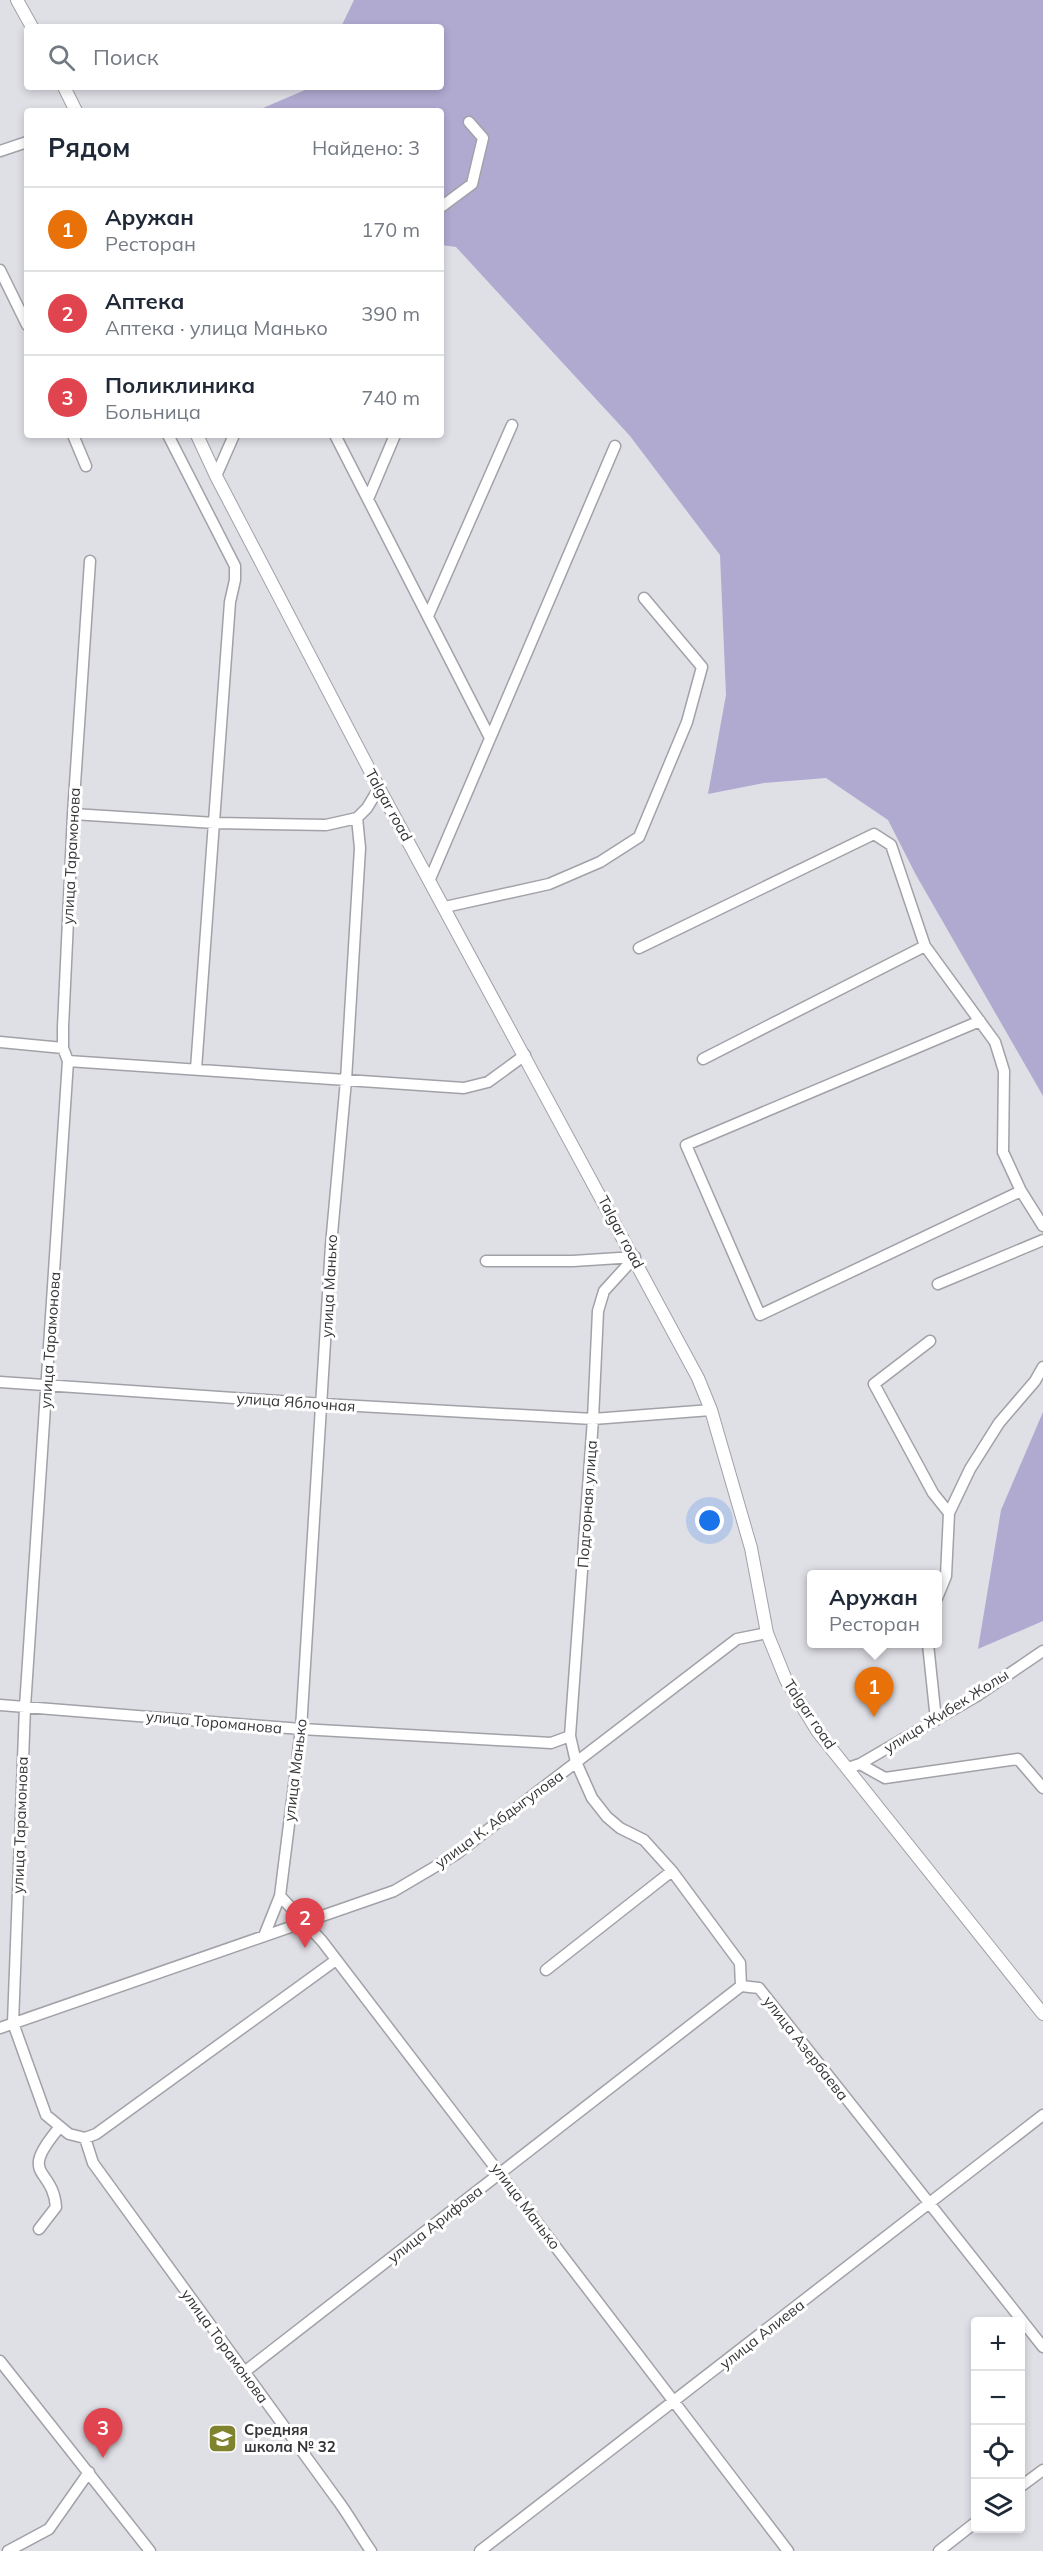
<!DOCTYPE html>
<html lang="ru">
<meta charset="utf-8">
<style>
:root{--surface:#fff;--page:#f2f2f3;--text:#1f2937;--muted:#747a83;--line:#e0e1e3;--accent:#7f832e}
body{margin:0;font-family:Mulish,sans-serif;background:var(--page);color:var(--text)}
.controls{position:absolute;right:18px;bottom:18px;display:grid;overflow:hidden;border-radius:6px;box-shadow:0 3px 9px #0003}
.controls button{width:54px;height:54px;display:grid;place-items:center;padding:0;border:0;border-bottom:2px solid var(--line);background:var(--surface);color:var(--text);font:30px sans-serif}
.you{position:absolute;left:710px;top:1521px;width:21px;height:21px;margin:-15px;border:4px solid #fff;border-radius:50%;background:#1a73e8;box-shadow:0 0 0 9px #1a73e833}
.badge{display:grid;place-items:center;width:39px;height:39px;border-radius:50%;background:var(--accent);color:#fff;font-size:20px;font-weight:700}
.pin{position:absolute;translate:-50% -50px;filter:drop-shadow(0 2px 3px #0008)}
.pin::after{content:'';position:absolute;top:32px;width:21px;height:18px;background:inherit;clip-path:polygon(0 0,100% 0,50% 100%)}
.popup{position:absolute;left:807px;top:1570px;width:135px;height:78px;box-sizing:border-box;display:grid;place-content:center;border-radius:6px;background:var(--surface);filter:drop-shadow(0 2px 4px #0005);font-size:20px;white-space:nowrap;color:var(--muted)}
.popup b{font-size:22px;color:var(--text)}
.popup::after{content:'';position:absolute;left:50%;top:100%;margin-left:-12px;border:12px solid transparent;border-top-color:var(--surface)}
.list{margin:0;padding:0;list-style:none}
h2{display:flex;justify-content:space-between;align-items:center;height:78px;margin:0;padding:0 24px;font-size:26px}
h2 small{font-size:20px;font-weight:400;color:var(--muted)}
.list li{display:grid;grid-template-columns:39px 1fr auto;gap:18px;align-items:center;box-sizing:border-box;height:84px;padding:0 24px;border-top:2px solid var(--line)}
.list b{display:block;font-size:22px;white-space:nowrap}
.list p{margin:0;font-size:20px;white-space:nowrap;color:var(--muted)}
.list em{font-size:20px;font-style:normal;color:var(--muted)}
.icon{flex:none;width:33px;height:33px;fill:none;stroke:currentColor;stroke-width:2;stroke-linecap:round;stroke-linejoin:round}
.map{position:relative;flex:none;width:1043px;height:2551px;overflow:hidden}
.search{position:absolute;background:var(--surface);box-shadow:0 3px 9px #0003;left:24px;top:24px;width:420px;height:66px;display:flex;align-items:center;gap:15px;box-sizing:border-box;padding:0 21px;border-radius:6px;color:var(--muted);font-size:22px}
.panel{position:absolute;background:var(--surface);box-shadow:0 3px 9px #0003;left:24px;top:108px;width:420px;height:330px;border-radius:6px}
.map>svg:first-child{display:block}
.green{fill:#b0aad1}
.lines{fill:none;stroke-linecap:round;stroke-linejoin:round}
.minor-casing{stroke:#a2a1a8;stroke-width:13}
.major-casing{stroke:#a2a1a8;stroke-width:14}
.minor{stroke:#fff;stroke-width:10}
.major{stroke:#fff;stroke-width:12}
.labels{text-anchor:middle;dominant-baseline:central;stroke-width:6;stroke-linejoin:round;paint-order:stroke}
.street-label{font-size:15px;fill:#363639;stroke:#fff}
.poi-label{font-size:15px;font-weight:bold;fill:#363639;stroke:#fff;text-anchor:start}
</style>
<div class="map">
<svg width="1043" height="2551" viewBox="0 0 1043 2551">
<rect width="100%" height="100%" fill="#dfdfe6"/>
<path class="green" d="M 354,0 L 1043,0 L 1043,1096 L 916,875 L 888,820 L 826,778 L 764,783 L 708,794 L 726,695 L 720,555 L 630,436 L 456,247 L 441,245 L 441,111 L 256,111 L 312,87 L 441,87 L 441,27 L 341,27 Z
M 1043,1412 L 1043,1621 L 978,1649 L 1001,1510 Z"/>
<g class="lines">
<defs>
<path id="minor" d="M 0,151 L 27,142
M 441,207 L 472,184 L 483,138 L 469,122
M 0,270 L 27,325
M 73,435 L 86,466
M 168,435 L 235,566 L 235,580 L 230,602 L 196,1069
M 335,435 L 490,738
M 216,476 L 234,435
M 368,499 L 395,435
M 90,561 L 73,814 L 63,1027 L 63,1048 L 68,1061 L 25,1707 L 13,2023 L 46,2115 L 69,2134 L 85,2138 L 96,2134 L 336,1960
M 428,616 L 512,425
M 73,814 L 215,823 L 326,825 L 357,818 L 367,808 L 379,788
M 357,818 L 360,848 L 346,1080 L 331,1245 L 301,1729 L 280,1896 L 322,1941 L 788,2551
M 430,879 L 615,446
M 445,907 L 549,884 L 600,862 L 639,837 L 687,722 L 702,667 L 644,598
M 639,948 L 874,834 L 891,845 L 925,946
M 980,1021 L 686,1145 L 760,1315 L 1021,1191
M 0,1042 L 63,1048
M 703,1059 L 925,946 L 995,1042 L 1004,1071 L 1003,1152 L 1021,1191 L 1043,1226
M 68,1061 L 464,1088 L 488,1082 L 525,1055
M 635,1257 L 604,1291 L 598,1311 L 593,1419 L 570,1736 L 576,1762 L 592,1798 L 607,1817 L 620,1828 L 644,1840 L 672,1871 L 740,1963 L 741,1986 L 759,1988 L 1043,2347
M 486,1261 L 573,1261 L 635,1257
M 938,1284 L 1043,1240
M 930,1341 L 874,1384 L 933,1493 L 949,1513
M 0,1382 L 323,1404 L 593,1419 L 711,1410
M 937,1598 L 946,1576 L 949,1513 L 970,1469 L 999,1423 L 1035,1381 L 1043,1367
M 928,1644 L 936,1720
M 0,1705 L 301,1729 L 551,1743 L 570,1736
M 860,1764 L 885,1778 L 1018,1759 L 1043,1788
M 848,1768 L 860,1764 L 975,1697 L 1043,1651
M 264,1936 L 280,1896
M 546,1970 L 672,1871
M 0,2028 L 394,1891 L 455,1855 L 737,1639 L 767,1633
M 85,2138 L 93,2163 C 173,2275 256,2386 336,2498 C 349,2515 359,2534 371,2551
M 39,2229 L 56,2207 C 53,2166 17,2178 59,2128
M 0,2361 L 150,2551
M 243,2373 L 741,1986
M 1020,2487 L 1043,2470
M 8,2551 L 49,2529 L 89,2472
M 480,2551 L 1043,2115
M 939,2551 L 976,2522"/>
<path id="major" d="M 17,0 L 32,27
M 64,87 L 76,111
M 197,435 L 216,476 L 379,788 L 698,1378 L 711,1410 L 751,1548 L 767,1633 L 786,1680 L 818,1732 L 1043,2014"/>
</defs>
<use href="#minor" class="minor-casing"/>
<use href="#major" class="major-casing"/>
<use href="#minor" class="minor"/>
<use href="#major" class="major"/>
</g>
<defs>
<symbol id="school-square" viewBox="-11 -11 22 22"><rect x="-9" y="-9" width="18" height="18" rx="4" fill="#7f832e" stroke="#fff"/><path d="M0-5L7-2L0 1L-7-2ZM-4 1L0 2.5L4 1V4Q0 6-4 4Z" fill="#fff"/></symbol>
</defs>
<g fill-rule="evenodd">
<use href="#school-square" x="206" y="2422" width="33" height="33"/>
</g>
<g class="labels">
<g class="street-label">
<text transform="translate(389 805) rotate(61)">Talgar road</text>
<text transform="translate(71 856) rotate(-87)">улица Тарамонова</text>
<text transform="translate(621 1232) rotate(62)">Talgar road</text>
<text transform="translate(329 1286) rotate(-87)">улица Манько</text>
<text transform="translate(50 1340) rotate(-86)">улица Тарамонова</text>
<text transform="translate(296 1402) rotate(4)">улица Яблочная</text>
<text transform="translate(587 1504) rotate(-86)">Подгорная улица</text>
<text transform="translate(946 1711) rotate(-32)">улица Жибек Жолы</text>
<text transform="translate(810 1714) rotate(56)">Talgar road</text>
<text transform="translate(214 1722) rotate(5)">улица Тороманова</text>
<text transform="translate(295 1770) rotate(-83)">улица Манько</text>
<text transform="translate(499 1819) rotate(-36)">улица К. Абдыгулова</text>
<text transform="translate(20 1825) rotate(-88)">улица Тарамонова</text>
<text transform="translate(806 2048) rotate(52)">улица Азербаева</text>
<text transform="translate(526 2206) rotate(53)">улица Манько</text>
<text transform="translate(435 2224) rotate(-38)">улица Арифова</text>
<text transform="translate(762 2334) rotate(-38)">улица Алиева</text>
<text transform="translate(225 2346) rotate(54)">улица Торамонова</text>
</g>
<g class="poi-label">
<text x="244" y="2429">Средняя<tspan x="244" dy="17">школа № 32</tspan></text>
</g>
</g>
</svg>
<div class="controls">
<button>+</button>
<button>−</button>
<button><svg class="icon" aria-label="locate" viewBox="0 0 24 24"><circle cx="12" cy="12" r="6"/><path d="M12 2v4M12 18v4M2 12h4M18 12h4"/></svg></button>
<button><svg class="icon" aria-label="layers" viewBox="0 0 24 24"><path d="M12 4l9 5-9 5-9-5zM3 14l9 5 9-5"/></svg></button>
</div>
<div class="you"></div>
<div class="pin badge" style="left:874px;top:1717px;background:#e8710a">1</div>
<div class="popup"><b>Аружан</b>Ресторан</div>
<div class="pin badge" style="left:305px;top:1948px;background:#e0444e">2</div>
<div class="pin badge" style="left:103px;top:2458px;background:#e0444e">3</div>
<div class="search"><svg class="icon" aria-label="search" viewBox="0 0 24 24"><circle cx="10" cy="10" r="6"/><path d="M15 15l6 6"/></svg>Поиск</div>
<section class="panel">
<h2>Рядом<small>Найдено: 3</small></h2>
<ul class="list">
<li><span class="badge" style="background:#e8710a">1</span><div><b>Аружан</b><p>Ресторан</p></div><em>170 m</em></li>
<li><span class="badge" style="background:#e0444e">2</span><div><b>Аптека</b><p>Аптека · улица Манько</p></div><em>390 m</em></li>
<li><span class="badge" style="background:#e0444e">3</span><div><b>Поликлиника</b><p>Больница</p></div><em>740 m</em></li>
</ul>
</section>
</div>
